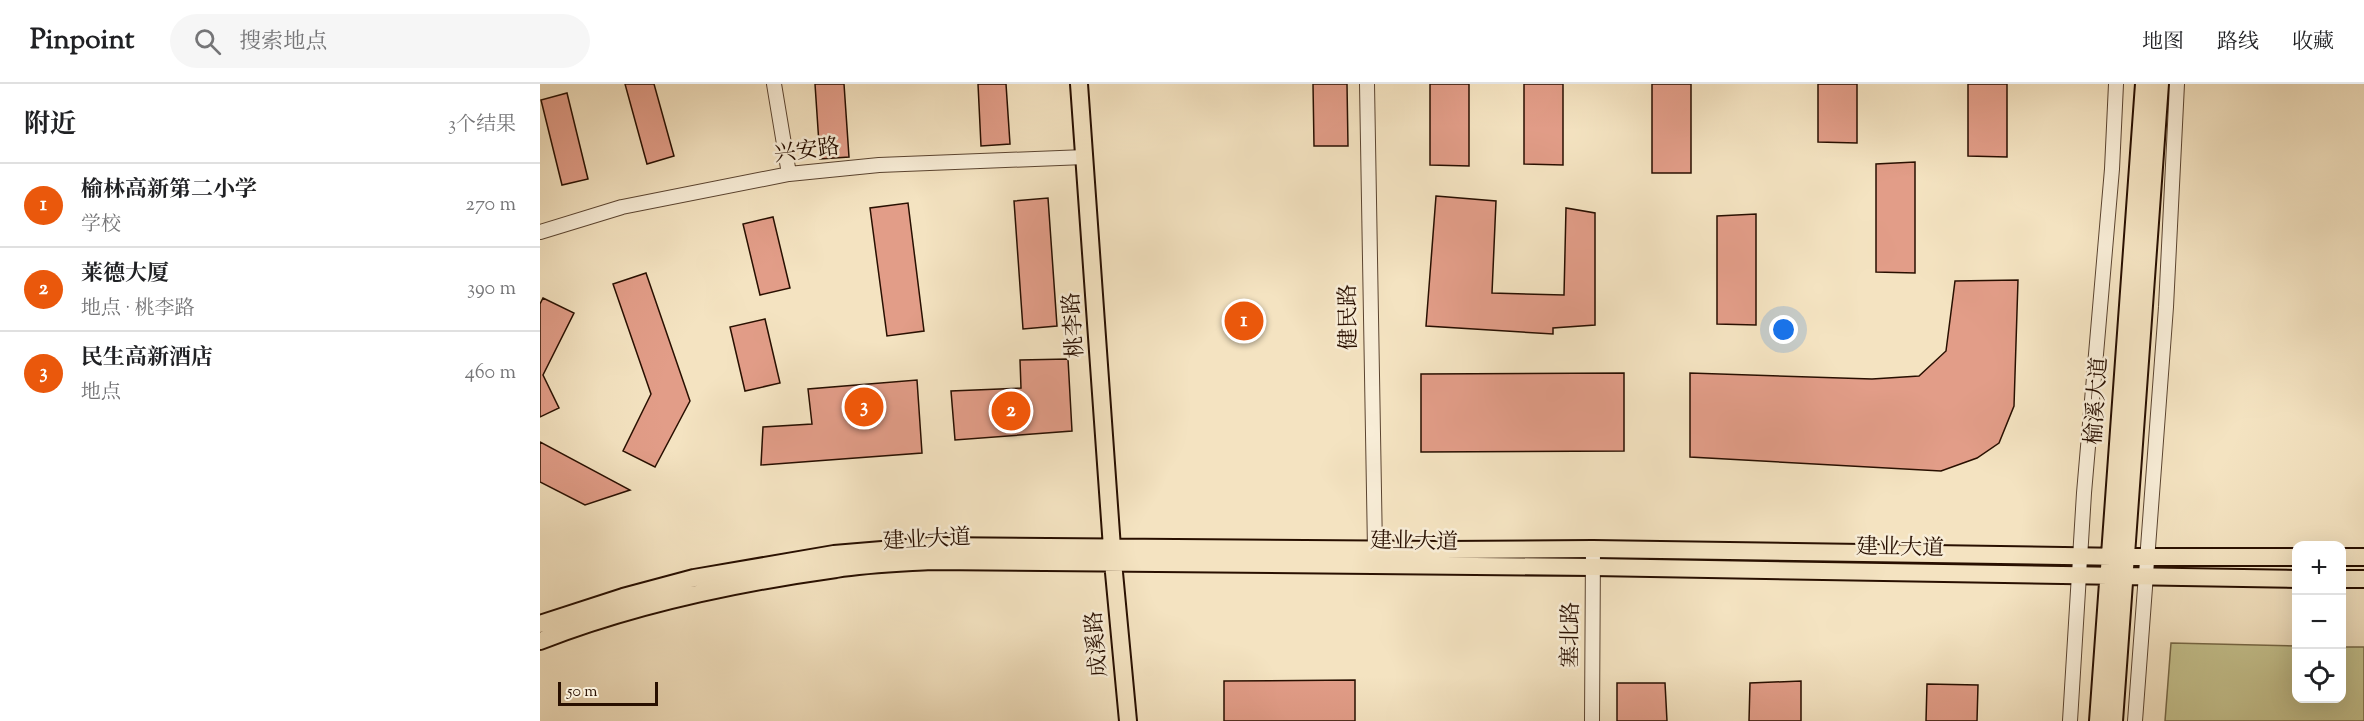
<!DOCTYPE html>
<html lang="zh">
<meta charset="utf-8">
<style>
:root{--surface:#fff;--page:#f6f6f6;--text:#202124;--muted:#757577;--line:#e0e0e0;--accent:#ea580c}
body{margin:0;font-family:"Sorts Mill Goudy","Noto Serif SC",serif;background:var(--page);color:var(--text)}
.controls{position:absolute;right:18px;bottom:18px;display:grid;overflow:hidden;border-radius:12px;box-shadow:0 6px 24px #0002}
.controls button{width:54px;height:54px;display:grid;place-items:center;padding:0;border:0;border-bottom:2px solid var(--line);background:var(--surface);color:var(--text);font:30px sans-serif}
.scale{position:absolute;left:18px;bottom:15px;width:100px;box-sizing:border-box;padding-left:6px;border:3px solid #280f00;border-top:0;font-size:16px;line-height:21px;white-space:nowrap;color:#280f00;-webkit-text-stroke:4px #f8edd7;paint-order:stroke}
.you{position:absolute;left:1244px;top:246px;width:21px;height:21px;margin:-15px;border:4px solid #fff;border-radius:50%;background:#1a73e8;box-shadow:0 0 0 9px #1a73e833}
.badge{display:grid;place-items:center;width:39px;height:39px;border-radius:50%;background:var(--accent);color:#fff;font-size:20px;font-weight:700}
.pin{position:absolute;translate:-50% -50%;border:3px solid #fff;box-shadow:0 2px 6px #0006}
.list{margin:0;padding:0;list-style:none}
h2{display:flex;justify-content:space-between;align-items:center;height:78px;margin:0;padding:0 24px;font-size:26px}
h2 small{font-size:20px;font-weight:400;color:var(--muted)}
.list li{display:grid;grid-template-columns:39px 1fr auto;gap:18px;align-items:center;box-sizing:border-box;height:84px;padding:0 24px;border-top:2px solid var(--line)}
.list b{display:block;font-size:22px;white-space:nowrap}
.list p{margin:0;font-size:20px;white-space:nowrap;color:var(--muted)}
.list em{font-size:20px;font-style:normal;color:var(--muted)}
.icon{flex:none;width:33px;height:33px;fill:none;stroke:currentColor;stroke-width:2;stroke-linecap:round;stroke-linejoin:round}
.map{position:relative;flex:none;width:1824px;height:637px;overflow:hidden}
header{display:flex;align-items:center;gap:36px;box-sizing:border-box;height:84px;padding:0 30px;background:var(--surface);border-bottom:2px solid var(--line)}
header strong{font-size:28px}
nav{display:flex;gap:33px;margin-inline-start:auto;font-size:21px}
.search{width:420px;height:54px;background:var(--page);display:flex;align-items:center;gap:15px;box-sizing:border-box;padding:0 21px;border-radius:33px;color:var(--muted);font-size:22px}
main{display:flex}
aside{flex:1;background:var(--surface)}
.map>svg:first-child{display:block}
.green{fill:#c4c18d;stroke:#766846;stroke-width:1.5}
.building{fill:#e29d88;stroke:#280f00;stroke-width:1.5}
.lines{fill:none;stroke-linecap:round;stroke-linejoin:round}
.minor-casing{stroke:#5b4430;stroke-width:16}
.major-casing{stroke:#280f00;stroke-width:20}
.minor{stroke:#f8edd7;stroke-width:14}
.major{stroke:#f4e3c1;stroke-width:16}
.labels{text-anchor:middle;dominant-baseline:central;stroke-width:5;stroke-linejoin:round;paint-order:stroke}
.street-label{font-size:22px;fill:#280f00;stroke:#f8edd7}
</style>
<header>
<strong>Pinpoint</strong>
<div class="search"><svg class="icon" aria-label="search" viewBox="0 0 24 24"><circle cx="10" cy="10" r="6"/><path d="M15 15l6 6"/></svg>搜索地点</div>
<nav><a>地图</a><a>路线</a><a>收藏</a></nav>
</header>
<main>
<aside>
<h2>附近<small>3个结果</small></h2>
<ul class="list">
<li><span class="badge">1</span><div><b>榆林高新第二小学</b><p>学校</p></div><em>270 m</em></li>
<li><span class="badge">2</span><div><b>莱德大厦</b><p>地点 · 桃李路</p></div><em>390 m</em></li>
<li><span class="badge">3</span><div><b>民生高新酒店</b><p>地点</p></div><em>460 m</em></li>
</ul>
</aside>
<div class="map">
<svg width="1824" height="637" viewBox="0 0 1824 637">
<rect width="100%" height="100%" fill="#f4e3c1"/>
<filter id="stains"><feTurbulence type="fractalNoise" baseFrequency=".00333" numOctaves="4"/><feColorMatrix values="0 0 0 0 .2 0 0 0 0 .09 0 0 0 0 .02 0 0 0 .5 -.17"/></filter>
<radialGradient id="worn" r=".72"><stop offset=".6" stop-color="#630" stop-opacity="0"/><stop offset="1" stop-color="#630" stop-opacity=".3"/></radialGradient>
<path class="green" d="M 1631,559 L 1756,562 L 1756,614 L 1802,614 L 1802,563 L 1824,563 L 1824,637 L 1625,637 Z"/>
<path class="building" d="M 85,0 L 114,0 L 134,72 L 107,80 Z
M 275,0 L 304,0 L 309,73 L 280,75 Z
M 438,0 L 466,0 L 470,60 L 441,62 Z
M 773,0 L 807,0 L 808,62 L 774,62 Z
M 890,0 L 929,0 L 929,82 L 890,81 Z
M 984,0 L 1023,0 L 1023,81 L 984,80 Z
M 1112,0 L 1151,0 L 1151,89 L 1112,89 Z
M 1278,0 L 1317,0 L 1317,59 L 1278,58 Z
M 1428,0 L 1467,0 L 1467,73 L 1428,72 Z
M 27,9 L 48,95 L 22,101 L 1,16 Z
M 1375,78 L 1375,189 L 1336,188 L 1336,80 Z
M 896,112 L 956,117 L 952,209 L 1024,211 L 1026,124 L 1055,129 L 1055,241 L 1013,244 L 1013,250 L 886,242 Z
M 508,114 L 517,242 L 483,245 L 474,117 Z
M 368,119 L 384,247 L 347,252 L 330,124 Z
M 1216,130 L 1216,241 L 1177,240 L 1177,132 Z
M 233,133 L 250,204 L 220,211 L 203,140 Z
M 106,189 L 150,317 L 115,383 L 83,367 L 111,310 L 73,200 Z
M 1478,196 L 1474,322 L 1459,359 L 1437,374 L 1401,387 L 1150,373 L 1150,289 L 1332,295 L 1379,292 L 1406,267 L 1415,197 Z
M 3,214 L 34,229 L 3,291 L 19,324 L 0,333 L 0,220 Z
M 225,235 L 240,299 L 205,307 L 190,243 Z
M 528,275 L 532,347 L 415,356 L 411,307 L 481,304 L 480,276 Z
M 1084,289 L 1084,367 L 881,368 L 881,290 Z
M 377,296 L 382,369 L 221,381 L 223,343 L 272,340 L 268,305 Z
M 0,358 L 90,406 L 45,421 L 0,398 Z
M 815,596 L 815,637 L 684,637 L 684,597 Z
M 1261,597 L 1261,637 L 1209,637 L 1210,599 Z
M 1077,599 L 1125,599 L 1127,637 L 1077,637 Z
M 1387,600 L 1438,601 L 1437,637 L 1386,637 Z"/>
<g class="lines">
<defs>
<path id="minor" d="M 234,0 L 249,90
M 827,0 L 835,466
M 0,148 L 82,123 L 249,90 L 339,81 L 545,73
M 1052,637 L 1053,465
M 1530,637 L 1544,409 L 1572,85 L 1576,0
M 1595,637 L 1626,223 L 1637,0"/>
<path id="major" d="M 539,0 L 573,478 L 588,637
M 1802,473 L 1824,473
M 1802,495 L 1824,495
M 0,540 L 83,513 L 154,494 L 294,470 L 390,462 L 903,466 L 1053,465 L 1587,473 L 1756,473
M 0,557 C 95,520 195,499 296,485 C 327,480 359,479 391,477 L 1053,483 L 1756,495
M 1558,637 L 1604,0
M 1574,637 L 1620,0"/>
</defs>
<use href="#minor" class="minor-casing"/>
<use href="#major" class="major-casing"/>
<use href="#minor" class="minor"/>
<use href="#major" class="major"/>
</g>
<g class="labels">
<g class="street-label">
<text transform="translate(267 68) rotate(-7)">兴安路</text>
<text transform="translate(810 233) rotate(-91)">健民路</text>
<text transform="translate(535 241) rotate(-94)">桃李路</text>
<text transform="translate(1558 317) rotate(-86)">榆溪大道</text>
<text transform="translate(387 457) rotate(-3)">建业大道</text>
<text transform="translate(874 459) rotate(1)">建业大道</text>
<text transform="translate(1360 465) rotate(1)">建业大道</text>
<text transform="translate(1032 551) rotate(-89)">塞北路</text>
<text transform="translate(558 560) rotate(-95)">成溪路</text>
</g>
</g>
<rect width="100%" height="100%" filter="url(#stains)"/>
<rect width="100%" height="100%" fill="url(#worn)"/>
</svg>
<div class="controls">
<button>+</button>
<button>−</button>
<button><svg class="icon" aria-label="locate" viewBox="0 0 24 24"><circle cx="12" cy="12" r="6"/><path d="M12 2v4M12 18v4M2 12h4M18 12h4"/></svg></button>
</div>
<div class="scale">50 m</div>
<div class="you"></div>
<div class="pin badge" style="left:704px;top:237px">1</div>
<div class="pin badge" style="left:471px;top:327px">2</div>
<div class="pin badge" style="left:324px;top:323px">3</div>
</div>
</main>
